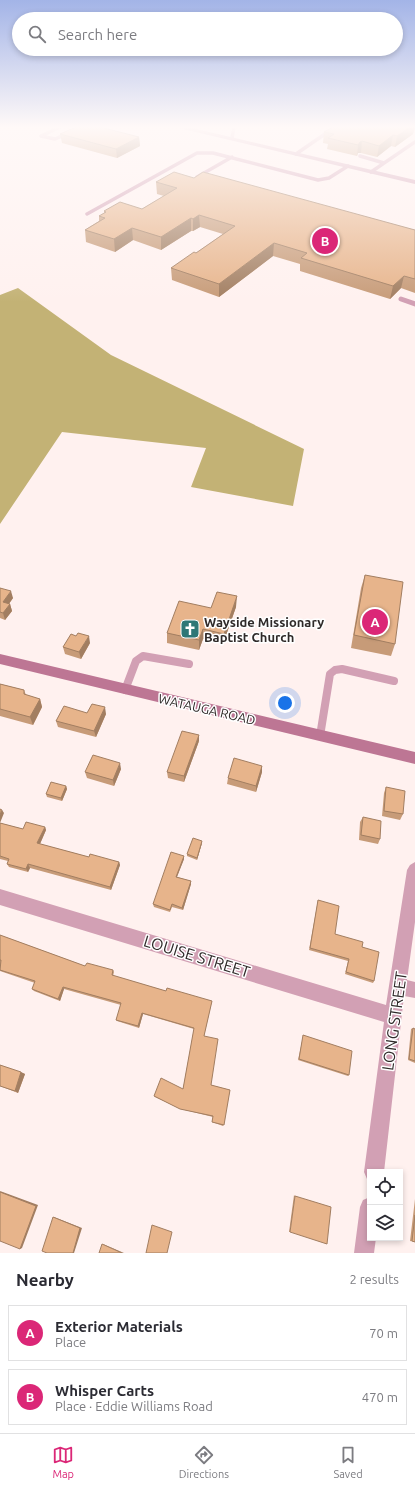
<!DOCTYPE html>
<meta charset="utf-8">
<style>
:root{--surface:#fff;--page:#f2f2f3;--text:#2b2b33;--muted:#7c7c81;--line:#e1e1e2;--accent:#db2777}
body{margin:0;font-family:Ubuntu,sans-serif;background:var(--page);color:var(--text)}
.controls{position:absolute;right:12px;bottom:12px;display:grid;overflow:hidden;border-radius:0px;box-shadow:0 2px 6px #0003}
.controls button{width:36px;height:36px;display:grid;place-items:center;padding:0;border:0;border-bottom:1px solid var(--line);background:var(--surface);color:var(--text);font:20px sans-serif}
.you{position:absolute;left:285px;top:703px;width:14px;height:14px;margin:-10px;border:3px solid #fff;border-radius:50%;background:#1a73e8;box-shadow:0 0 0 6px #1a73e833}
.badge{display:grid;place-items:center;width:26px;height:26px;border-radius:50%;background:var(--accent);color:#fff;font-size:13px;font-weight:700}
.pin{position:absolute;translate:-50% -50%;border:2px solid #fff;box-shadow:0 1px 4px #0006}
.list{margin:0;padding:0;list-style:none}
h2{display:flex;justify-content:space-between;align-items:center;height:52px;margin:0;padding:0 16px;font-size:17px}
h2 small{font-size:13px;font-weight:400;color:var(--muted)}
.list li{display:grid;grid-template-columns:26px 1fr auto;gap:12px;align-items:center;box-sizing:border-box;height:56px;margin:0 8px 8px;padding:0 8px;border:1px solid var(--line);border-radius:0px}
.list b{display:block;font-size:15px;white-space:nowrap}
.list p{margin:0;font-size:13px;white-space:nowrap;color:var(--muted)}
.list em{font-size:13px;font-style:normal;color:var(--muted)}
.icon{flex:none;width:22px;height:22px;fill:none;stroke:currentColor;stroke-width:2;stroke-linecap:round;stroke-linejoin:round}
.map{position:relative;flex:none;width:415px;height:1253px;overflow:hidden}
.search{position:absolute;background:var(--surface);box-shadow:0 2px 6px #0003;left:12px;right:12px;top:12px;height:44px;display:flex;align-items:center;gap:10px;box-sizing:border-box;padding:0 14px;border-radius:22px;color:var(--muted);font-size:15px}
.sheet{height:180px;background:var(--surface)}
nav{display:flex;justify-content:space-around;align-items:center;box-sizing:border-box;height:56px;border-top:1px solid var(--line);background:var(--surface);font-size:11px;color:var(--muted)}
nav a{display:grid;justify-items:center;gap:2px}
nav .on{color:var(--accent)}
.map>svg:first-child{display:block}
.forest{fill:#c3b275}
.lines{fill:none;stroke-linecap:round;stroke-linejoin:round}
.lane-far2{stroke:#d2a0b4;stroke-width:3.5}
.lane-far1{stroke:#d2a0b4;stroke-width:5}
.lane{stroke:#d2a0b4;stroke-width:8}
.street{fill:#d2a0b4;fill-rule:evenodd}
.secondary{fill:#bd7694;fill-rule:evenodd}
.wall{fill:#c79b78}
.shaded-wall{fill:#a27e61}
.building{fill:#e7b48b;stroke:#a27e61}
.labels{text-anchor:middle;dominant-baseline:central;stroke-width:3;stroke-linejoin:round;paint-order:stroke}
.poi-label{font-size:13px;font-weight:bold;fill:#2f2a29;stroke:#fff;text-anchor:start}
.street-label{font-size:13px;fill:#2f2a29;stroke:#fff}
.near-street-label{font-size:16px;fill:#2f2a29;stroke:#fff}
</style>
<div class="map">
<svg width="415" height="1253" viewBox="0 0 415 1253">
<rect width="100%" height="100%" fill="#fff1ef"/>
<path class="forest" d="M 18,288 L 111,355 L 304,449 L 293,506 L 191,487 L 206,448 L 62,432 L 0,524 L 0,295 Z"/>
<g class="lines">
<path class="lane-far2" d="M 60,127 L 41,136 L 55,139 L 83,127
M 232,138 L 234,127
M 296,154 L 335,127
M 360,156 L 384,163
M 371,172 L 415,142
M 197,177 L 232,157
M 87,214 L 197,153 L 213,153 L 318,180 L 329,178 L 348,166"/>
<path class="lane-far1" d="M 401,299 L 415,304"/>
<path class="lane" d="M 125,690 L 136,661 L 143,656 L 189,664
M 320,736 L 330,674 L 335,670 L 342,669 L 394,681"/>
<path class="street" d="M 181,127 L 188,127 L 415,180 L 415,184 L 183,129 Z
M 415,862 L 415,922 L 407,980 L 415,982 L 415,998 L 404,996 L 384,1172 L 370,1172 L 370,1180 L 367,1179 L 364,1172 L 384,1022 L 0,905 L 0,889 L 386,1005 L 407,870 L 410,865 Z
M 370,1197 L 370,1238 L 376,1238 L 374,1253 L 354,1253 L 360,1207 L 363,1200 Z"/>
<path class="secondary" d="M 0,654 L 415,752 L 415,764 L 0,664 Z"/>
</g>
<path class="wall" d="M 414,128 L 413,134 L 395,147 L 391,146 L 377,157 L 361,153 L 358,153 L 357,156 L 327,149 L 328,144 L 323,143 L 324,132 Z
M 60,134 L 139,137 L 140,146 L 117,158 L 62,143 Z
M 194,178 L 415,230 L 415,293 L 401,288 L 390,299 L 300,271 L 300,264 L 273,256 L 219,297 L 172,280 L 171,268 L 196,253 L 223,234 L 200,227 L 193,231 L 191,231 L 161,250 L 133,240 L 115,252 L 86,242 L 85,230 L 99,221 L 99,216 L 104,213 L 104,211 L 142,209 L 164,196 L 157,194 L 156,182 Z
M 365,575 L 395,644 L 391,656 L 351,648 L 361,588 Z
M 0,588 L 13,598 L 9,604 L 10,604 L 12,611 L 5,620 L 0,618 Z
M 236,607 L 223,644 L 203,639 L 199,650 L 167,643 L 167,633 L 211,608 Z
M 90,643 L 81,659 L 65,654 L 63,647 Z
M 0,684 L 24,690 L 26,695 L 40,699 L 42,707 L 33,725 L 0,716 Z
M 87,713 L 106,714 L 96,737 L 58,727 L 56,721 Z
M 199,741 L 184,782 L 168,778 L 167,772 Z
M 262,766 L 262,772 L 256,792 L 227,784 L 228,778 Z
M 121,769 L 114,786 L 87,778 L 85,772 Z
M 66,786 L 67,789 L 62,801 L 47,797 L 46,794 Z
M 386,787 L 403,814 L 400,820 L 382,816 L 384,793 Z
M 363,817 L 380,839 L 378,844 L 359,840 L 360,822 Z
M 0,823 L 23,829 L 45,827 L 46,830 L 40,844 L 89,857 L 119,862 L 120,865 L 111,890 L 30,868 L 28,872 L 9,867 L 7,864 L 8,861 L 0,859 Z
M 202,843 L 197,860 L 187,856 L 187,854 Z
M 184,856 L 184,859 L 177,877 L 191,881 L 191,884 L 183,910 L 172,907 L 170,912 L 154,907 L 153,904 Z
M 318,900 L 335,934 L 362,947 L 374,981 L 373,983 L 345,974 L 348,961 L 309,950 Z
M 0,935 L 85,966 L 113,970 L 114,972 L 113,976 L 166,991 L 212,1001 L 204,1036 L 211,1085 L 230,1090 L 223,1126 L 212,1122 L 213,1117 L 181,1109 L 155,1097 L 154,1096 L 183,1089 L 194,1029 L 143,1014 L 139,1028 L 117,1021 L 116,1020 L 121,1005 L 64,989 L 60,1001 L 34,991 L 32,989 L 35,983 L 0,971 Z
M 413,1028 L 415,1029 L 415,1063 L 408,1060 L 411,1029 Z
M 303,1035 L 349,1075 L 348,1076 L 298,1060 L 303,1037 Z
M 0,1065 L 25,1074 L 18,1093 L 0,1086 Z
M 294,1195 L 295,1196 L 290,1232 L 289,1232 Z
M 415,1199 L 415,1242 L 410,1241 Z"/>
<path class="shaded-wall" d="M 409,127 L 415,127 L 413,134 L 395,147 L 397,136 Z
M 393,135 L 391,146 L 377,157 L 379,146 Z
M 139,137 L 140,146 L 117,158 L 116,149 Z
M 362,141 L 361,153 L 358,153 L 357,156 L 358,145 L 360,142 Z
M 199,215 L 200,227 L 193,231 L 193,219 Z
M 191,218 L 191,231 L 161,250 L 161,237 Z
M 132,228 L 133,240 L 115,252 L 114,239 Z
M 274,243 L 273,256 L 219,297 L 219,284 Z
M 404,276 L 401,288 L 390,299 L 393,286 Z
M 11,591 L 13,598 L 5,609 L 3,602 Z
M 237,596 L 236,607 L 223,644 L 224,634 Z
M 10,604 L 12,611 L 5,620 L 3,613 Z
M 203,629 L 203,639 L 199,650 L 199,640 Z
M 89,636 L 90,643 L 81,659 L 79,652 Z
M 40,699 L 42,707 L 33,725 L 30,717 Z
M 105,707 L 106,714 L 96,737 L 94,731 Z
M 199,735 L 199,741 L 184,782 L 184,776 Z
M 120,763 L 121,769 L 114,786 L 113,780 Z
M 262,766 L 262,772 L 256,792 L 256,786 Z
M 66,786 L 67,789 L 62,801 L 61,798 Z
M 2,810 L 4,813 L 0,823 L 0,815 Z
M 45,827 L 46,830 L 39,846 L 37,843 Z
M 202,841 L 202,843 L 197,860 L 197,858 Z
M 184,856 L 184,859 L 176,879 L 176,877 Z
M 119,862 L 120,865 L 111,890 L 110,887 Z
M 28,864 L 30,868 L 28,872 L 26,869 Z
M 191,881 L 191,884 L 183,910 L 182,908 Z
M 63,987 L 64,989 L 60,1001 L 58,999 Z
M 142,1013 L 143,1014 L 139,1028 L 138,1026 Z
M 21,1072 L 25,1074 L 18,1093 L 15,1091 Z
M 0,1191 L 38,1205 L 22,1248 L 20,1249 Z
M 53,1217 L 54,1217 L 82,1228 L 74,1253 L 73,1253 Z
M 102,1244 L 103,1244 L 124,1253 L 122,1253 Z"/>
<path class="building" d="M 76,127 L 100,127 L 139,137 L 116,149 L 60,134 Z
M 333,127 L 410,127 L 397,136 L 393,135 L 379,146 L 362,141 L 360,142 L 358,145 L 328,138 L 334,134 L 324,132 Z
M 174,172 L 194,178 L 203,172 L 415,230 L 415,279 L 404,276 L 393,286 L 301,258 L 307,253 L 274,243 L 219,284 L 171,268 L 194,252 L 196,253 L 235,226 L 199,215 L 193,219 L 191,218 L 161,237 L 132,228 L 114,239 L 85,230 L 105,218 L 99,216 L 106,212 L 104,211 L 120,202 L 142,209 L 177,188 L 156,182 Z
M 365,575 L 403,582 L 395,644 L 354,635 Z
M 0,588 L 11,591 L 3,602 L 10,604 L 3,613 L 0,612 Z
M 217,592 L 237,596 L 224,634 L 203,629 L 199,640 L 167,633 L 179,601 L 211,608 Z
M 78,633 L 89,636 L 79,652 L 63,647 L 71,634 L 76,636 Z
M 0,684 L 24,690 L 24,694 L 40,699 L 30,717 L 0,709 Z
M 92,704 L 105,707 L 94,731 L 56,721 L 64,706 L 87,713 Z
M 182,731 L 199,735 L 184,776 L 167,772 Z
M 93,755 L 120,763 L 113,780 L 85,772 Z
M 234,758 L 262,766 L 256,786 L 228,778 Z
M 51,782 L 66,786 L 61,798 L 46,794 Z
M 386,787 L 405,791 L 403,814 L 384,811 Z
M 0,809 L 2,810 L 0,815 Z
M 363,817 L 381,821 L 380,839 L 361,835 Z
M 26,822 L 45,827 L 37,843 L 89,857 L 90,854 L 119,862 L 110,887 L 28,864 L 26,869 L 7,864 L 9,859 L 0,856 L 0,823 L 23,829 Z
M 193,838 L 202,841 L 197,858 L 187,854 Z
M 171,852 L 184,856 L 176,877 L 191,881 L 182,908 L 172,904 L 170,910 L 153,904 Z
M 318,900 L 339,906 L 335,934 L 363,942 L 362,947 L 379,952 L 374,981 L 346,972 L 349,959 L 310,948 Z
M 0,935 L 85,966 L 87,963 L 113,970 L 112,975 L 166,991 L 167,988 L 212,1001 L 204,1036 L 218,1039 L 211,1085 L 230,1090 L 224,1125 L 212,1122 L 213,1116 L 180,1109 L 154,1096 L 161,1078 L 183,1089 L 194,1028 L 142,1013 L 138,1026 L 116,1020 L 121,1003 L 63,987 L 58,999 L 32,989 L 35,981 L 0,970 L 1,960 L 0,960 Z
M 413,1028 L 415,1029 L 415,1061 L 409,1059 Z
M 303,1035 L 352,1051 L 349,1075 L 299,1059 Z
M 0,1065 L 21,1072 L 15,1091 L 0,1086 Z
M 0,1192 L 36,1206 L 20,1249 L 0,1241 Z
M 295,1196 L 331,1207 L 327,1244 L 290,1232 Z
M 415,1215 L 415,1242 L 412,1241 Z
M 53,1217 L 80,1228 L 73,1253 L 47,1253 L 42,1251 Z
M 152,1225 L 172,1232 L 167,1253 L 146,1253 Z
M 102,1244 L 122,1253 L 99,1253 Z"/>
<linearGradient id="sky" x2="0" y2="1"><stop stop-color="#a3b4e7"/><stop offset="0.42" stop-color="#fff9f8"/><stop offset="1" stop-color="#fff9f8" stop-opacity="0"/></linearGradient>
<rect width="415" height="302" fill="url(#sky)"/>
<defs>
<symbol id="church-square" viewBox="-11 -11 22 22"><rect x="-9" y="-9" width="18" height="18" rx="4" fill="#2d7776" stroke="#fff"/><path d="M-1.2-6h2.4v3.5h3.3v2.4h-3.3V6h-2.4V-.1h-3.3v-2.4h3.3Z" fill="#fff"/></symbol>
</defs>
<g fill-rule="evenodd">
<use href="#church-square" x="179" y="618" width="22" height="22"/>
</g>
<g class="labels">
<g class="poi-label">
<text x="204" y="622">Wayside Missionary<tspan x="204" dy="15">Baptist Church</tspan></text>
</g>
<g class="street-label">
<text transform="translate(207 709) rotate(13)">WATAUGA ROAD</text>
</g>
<g class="near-street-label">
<text transform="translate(197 956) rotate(17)">LOUISE STREET</text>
<text transform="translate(394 1021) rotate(-82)">LONG STREET</text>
</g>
</g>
</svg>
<div class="controls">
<button><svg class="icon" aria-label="locate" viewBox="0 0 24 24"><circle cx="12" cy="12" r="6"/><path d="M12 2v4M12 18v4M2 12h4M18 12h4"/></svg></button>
<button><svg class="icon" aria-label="layers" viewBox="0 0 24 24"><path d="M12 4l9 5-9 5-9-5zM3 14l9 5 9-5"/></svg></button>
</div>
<div class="you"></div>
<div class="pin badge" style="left:375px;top:622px">A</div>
<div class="pin badge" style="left:325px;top:241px">B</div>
<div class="search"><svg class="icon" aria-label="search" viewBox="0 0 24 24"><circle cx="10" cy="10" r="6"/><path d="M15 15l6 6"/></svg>Search here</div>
</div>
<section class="sheet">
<h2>Nearby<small>2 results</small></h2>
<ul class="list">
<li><span class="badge">A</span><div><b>Exterior Materials</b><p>Place</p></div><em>70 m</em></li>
<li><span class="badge">B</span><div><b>Whisper Carts</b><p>Place · Eddie Williams Road</p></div><em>470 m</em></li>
</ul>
</section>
<nav>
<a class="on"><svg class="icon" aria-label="map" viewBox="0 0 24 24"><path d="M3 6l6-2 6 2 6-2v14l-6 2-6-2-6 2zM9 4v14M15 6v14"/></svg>Map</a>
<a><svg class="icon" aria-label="directions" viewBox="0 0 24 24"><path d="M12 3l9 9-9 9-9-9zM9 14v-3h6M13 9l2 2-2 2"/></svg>Directions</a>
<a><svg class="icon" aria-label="saved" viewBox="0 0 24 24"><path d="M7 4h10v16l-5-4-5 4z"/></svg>Saved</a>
</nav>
